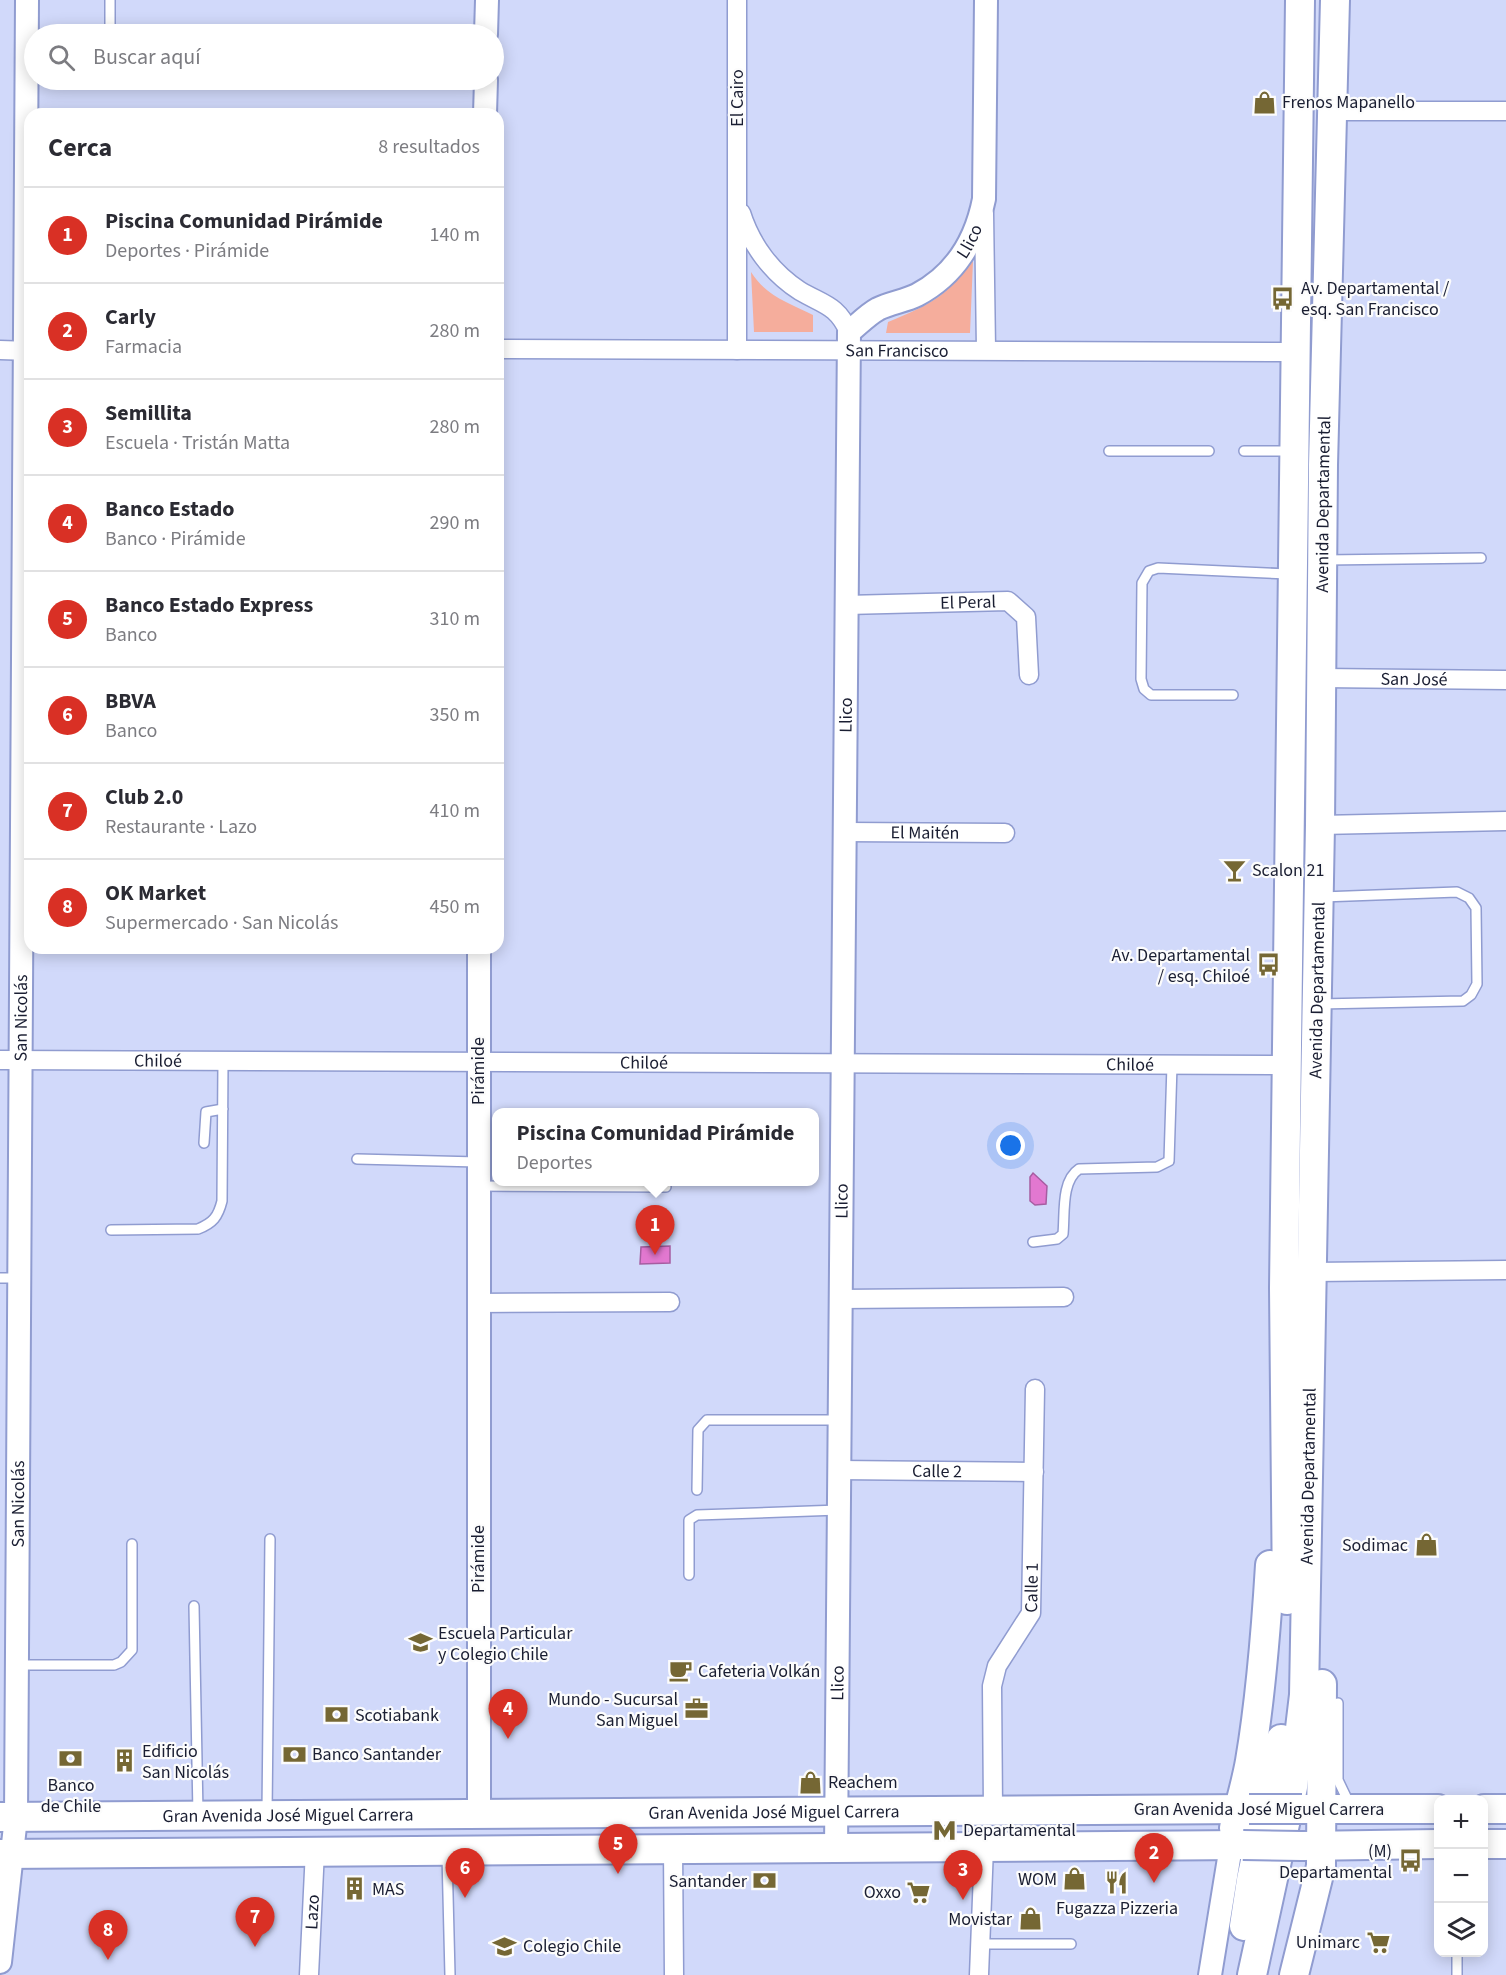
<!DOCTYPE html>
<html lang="es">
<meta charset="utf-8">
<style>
:root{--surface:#fff;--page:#f7f7f7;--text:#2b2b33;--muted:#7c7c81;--line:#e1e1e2;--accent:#d93025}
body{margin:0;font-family:"Source Sans 3",sans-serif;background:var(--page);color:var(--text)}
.controls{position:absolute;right:18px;bottom:18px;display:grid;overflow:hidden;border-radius:12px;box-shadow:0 3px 15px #0003}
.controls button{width:54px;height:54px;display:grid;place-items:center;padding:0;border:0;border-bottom:2px solid var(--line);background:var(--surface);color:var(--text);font:30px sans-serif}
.you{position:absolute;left:1011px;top:1146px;width:21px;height:21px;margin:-15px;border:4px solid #fff;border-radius:50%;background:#1a73e8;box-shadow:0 0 0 9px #1a73e833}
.badge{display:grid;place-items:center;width:39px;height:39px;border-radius:50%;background:var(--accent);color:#fff;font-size:20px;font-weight:700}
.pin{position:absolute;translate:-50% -50px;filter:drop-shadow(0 2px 3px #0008)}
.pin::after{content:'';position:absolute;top:32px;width:21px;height:18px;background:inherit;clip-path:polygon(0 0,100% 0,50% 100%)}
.popup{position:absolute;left:492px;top:1108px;width:327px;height:78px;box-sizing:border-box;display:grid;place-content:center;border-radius:12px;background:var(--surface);filter:drop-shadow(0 2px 4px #0005);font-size:20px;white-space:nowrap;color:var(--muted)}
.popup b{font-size:22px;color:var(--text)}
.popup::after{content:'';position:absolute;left:50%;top:100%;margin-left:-12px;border:12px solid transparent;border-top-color:var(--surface)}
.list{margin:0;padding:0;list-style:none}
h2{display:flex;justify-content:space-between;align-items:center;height:78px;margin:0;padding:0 24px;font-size:26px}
h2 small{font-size:20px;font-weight:400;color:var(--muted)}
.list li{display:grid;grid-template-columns:39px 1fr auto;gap:18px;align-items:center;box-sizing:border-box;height:96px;padding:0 24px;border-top:2px solid var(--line)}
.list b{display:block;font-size:22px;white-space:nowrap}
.list p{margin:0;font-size:20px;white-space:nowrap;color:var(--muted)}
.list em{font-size:20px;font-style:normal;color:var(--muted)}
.icon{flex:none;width:33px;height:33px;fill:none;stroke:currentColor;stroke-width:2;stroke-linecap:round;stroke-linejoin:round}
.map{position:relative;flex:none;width:1506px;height:1975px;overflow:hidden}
.search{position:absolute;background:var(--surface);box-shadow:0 3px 15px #0003;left:24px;top:24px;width:480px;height:66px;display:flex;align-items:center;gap:15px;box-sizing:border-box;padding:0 21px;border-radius:33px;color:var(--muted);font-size:22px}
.panel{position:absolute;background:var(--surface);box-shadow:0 3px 15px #0003;left:24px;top:108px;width:480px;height:846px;border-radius:18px}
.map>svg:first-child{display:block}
.green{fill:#f5ad9c}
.water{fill:#e278d0;stroke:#a65da1;stroke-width:1.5}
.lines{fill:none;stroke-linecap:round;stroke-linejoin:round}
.service-casing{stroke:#909cd0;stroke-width:12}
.minor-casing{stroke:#909cd0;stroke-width:21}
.tertiary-casing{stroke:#909cd0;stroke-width:26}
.primary-casing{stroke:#909cd0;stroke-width:32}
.service{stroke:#fff;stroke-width:9}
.minor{stroke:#fff;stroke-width:18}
.tertiary{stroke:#fff;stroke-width:22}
.primary{stroke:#fff;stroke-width:28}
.primary-bridge-casing{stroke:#909cd0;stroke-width:32;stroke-linecap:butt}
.primary-bridge{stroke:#fff;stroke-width:28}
.labels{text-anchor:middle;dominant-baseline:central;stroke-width:4.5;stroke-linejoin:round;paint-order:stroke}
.street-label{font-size:18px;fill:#1a1e32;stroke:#fcfcfc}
.poi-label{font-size:18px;fill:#1a1e32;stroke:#fcfcfc;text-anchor:start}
</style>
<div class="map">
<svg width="1506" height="1975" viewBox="0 0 1506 1975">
<rect width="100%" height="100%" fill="#d1d9fa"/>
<path class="green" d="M 973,261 L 970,333 L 886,333 L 888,322 C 929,305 945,298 973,261 Z
M 751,272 C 767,297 788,302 813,315 L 813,332 L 754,332 Z"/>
<path class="water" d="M 1033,1173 L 1047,1186 L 1046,1204 L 1035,1205 L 1030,1201 L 1030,1177 Z
M 670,1246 L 670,1263 L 640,1264 L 641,1247 Z"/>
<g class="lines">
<defs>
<path id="service" d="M 110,0 L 110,34
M 1109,451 L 1209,451
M 1244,451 L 1292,451
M 1325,560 L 1481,558
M 1233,695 L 1151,695 L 1144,689 L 1141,679 L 1142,583 L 1149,571 L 1158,568 L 1289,574
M 1319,1004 L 1463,1001 L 1471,995 L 1477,984 L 1476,908 L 1469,898 L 1457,892 L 1322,897
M 204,1143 L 206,1112 L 223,1109
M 357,1159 L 478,1162
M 480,1186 L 666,1187
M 111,1230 L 198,1229 C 213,1223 218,1217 222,1201 L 223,1062
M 1033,1242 L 1057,1239 L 1063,1234 C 1065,1213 1061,1181 1079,1169 L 1157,1167 L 1169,1161 L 1172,1065
M 0,1278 L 18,1278
M 697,1490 L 698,1430 L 707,1420 L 840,1420
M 689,1575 L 689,1520 L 697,1515 L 839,1510
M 194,1606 L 198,1814
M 17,1665 L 114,1665 L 121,1662 L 132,1650 L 132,1544
M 1338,1703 L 1338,1780 L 1349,1803
M 267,1812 L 270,1539
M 447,1855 L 450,1975
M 980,1944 L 1071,1944
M 1457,1975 L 1457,1952"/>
<g id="minor">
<path d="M 737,0 L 737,350"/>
<path d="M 1330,111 L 1506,111"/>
<path d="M 741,213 C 751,245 772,273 800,291 C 824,305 837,305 849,332"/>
<path d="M 984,213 L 986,349"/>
<path id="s1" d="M 498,349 L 1296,352"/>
<path d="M 0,350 L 30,351"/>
<path id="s2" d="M 846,605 L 1008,601 L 1026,617 L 1029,675"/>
<path id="s3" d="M 1322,678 L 1506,680"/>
<path d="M 1320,825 L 1506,821"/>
<path id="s4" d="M 844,832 L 1005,833"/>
<path id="s5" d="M 0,1060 L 1287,1065"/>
<path d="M 1312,1272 L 1506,1270"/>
<path d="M 840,1299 L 1064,1297"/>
<path d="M 477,1303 L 670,1302"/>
<path id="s6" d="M 839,1470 L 1034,1472"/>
<path id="s7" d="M 993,1809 L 992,1686 L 997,1666 L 1031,1613 L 1035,1389"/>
<path d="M 673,1849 L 674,1975"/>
<path id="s8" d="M 309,1975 L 315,1850"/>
<path d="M 979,1975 L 984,1847"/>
</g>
<g id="tertiary">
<path d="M 486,34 L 487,0"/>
<path d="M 485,114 L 486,80"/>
<path d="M 479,948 L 479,1814"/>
<path id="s9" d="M 836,1849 L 849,332 C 858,325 867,315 878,309 C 890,303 905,301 917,295 C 955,275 976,240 984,199 L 986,0"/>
<path id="s10" d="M 0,1962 L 16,1817 L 27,0"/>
<path d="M 1210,1975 L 1231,1846"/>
</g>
<g id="primary">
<path d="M 1287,1600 L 1284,1288 L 1300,0"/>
<path d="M 1302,1809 L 1438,1809"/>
<path d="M 1484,1809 L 1506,1809"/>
<path id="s11" d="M 0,1817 L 1249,1809"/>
<path d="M 1234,1828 C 1239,1806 1246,1784 1250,1761 C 1261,1696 1266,1631 1270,1565"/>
<path d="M 1484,1844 L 1506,1844"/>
<path d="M 1303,1846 L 1438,1844"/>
<path d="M 0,1854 L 1243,1845"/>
<path d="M 1244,1926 L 1251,1880 L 1281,1739"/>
<path id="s12" d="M 1252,1975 L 1293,1787 L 1304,1695 L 1320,825 L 1323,465 L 1335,0"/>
<path d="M 1294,1975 L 1321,1866 L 1322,1684"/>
</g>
</defs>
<use href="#service" class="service-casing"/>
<use href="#minor" class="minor-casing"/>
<use href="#tertiary" class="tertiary-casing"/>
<use href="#primary" class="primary-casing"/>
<use href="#service" class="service"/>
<use href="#minor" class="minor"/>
<use href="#tertiary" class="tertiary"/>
<use href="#primary" class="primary"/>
<defs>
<path id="primary-bridge" d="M 1249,1809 L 1302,1809
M 1243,1845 L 1302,1846"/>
</defs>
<use href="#primary-bridge" class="primary-bridge-casing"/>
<use href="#primary-bridge" class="primary-bridge"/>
</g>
<defs>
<symbol id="shop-bare" viewBox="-9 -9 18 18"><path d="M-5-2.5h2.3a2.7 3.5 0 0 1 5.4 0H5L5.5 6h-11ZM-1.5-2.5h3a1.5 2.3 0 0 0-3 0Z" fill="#756734" stroke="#fcfcfc" stroke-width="2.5" paint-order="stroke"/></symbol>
<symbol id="bus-bare" viewBox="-9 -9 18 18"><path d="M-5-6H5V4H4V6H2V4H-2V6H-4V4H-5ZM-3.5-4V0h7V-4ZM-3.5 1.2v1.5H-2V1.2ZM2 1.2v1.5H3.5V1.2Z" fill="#756734" stroke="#fcfcfc" stroke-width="2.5" paint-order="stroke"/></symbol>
<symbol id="bar-bare" viewBox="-9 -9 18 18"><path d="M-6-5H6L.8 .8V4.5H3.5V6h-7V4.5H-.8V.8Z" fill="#756734" stroke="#fcfcfc" stroke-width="2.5" paint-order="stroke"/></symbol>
<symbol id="school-bare" viewBox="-9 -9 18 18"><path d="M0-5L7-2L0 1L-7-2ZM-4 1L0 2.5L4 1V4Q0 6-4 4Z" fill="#756734" stroke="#fcfcfc" stroke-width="2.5" paint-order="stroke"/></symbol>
<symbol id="cafe-bare" viewBox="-9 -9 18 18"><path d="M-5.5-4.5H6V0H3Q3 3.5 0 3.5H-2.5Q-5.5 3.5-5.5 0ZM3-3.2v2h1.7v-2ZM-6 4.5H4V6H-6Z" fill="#756734" stroke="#fcfcfc" stroke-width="2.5" paint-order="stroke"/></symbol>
<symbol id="office-bare" viewBox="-9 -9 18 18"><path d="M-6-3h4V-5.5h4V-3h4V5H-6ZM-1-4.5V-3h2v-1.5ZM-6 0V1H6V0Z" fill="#756734" stroke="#fcfcfc" stroke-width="2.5" paint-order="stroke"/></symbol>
<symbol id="bank-bare" viewBox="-9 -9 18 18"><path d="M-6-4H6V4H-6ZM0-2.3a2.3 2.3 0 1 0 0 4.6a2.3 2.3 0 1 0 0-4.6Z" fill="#756734" stroke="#fcfcfc" stroke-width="2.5" paint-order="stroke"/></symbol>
<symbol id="building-bare" viewBox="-9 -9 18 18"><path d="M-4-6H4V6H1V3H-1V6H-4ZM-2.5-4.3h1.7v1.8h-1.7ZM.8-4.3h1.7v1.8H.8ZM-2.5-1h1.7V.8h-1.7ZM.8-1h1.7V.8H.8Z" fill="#756734" stroke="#fcfcfc" stroke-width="2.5" paint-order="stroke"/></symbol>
<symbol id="metro-bare" viewBox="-9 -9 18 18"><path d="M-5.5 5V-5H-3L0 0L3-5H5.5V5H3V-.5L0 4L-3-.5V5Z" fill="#756734" stroke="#fcfcfc" stroke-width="2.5" paint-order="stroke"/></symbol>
<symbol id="restaurant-bare" viewBox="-9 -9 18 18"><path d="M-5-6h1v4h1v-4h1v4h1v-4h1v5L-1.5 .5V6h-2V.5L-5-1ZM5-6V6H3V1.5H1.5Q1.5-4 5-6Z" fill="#756734" stroke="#fcfcfc" stroke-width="2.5" paint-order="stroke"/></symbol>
<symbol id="supermarket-bare" viewBox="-9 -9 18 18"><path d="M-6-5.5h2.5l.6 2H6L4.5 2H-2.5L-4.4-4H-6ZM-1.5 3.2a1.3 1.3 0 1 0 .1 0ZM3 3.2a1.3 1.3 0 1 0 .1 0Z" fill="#756734" stroke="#fcfcfc" stroke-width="2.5" paint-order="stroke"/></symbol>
</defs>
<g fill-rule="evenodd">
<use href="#shop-bare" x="1248" y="86" width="33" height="33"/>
<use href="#bus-bare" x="1266" y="282" width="33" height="33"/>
<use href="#bar-bare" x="1218" y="854" width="33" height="33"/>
<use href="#bus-bare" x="1252" y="948" width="33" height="33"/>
<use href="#shop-bare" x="1410" y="1528" width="33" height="33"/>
<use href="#school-bare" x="404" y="1626" width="33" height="33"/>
<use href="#cafe-bare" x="664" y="1654" width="33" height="33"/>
<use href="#office-bare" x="680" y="1692" width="33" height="33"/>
<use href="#bank-bare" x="320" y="1698" width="33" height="33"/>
<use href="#bank-bare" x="278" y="1738" width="33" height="33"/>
<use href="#bank-bare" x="54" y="1742" width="33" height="33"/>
<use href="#building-bare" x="108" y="1744" width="33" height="33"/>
<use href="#shop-bare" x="794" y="1766" width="33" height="33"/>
<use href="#metro-bare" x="928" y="1814" width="33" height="33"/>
<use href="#bus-bare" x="1394" y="1844" width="33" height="33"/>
<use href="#shop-bare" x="1058" y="1862" width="33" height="33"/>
<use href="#bank-bare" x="748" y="1864" width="33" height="33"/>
<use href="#restaurant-bare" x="1100" y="1866" width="33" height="33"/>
<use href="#building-bare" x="338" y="1872" width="33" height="33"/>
<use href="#supermarket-bare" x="902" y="1876" width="33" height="33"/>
<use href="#shop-bare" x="1014" y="1902" width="33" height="33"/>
<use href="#supermarket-bare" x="1362" y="1926" width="33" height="33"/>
<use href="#school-bare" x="488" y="1930" width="33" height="33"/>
</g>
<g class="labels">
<g class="street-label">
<text transform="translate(737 98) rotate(-90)">El Cairo</text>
<text stroke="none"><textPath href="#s9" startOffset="1672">Llico</textPath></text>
<text stroke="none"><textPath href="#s1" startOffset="399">San Francisco</textPath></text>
<text stroke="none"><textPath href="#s12" startOffset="1476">Avenida Departamental</textPath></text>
<text stroke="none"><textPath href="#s2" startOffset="122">El Peral</textPath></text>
<text stroke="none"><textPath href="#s3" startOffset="92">San José</textPath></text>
<text stroke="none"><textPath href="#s9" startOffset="1134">Llico</textPath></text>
<text stroke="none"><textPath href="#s4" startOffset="81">El Maitén</textPath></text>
<text stroke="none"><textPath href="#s12" startOffset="990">Avenida Departamental</textPath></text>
<text stroke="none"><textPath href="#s10" startOffset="945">San Nicolás</textPath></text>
<text stroke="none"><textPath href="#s5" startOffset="158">Chiloé</textPath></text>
<text stroke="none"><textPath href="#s5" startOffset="644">Chiloé</textPath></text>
<text stroke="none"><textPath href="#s5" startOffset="1130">Chiloé</textPath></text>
<text transform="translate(478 1071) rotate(-90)">Pirámide</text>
<text stroke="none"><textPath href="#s9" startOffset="648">Llico</textPath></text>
<text stroke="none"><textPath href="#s6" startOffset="98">Calle 2</textPath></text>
<text stroke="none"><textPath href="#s12" startOffset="504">Avenida Departamental</textPath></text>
<text stroke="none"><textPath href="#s10" startOffset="459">San Nicolás</textPath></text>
<text transform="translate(478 1559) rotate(-90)">Pirámide</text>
<text stroke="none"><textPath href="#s7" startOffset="232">Calle 1</textPath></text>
<text stroke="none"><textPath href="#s9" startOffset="166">Llico</textPath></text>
<text x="1259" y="1809">Gran Avenida José Miguel Carrera</text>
<text stroke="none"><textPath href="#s11" startOffset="774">Gran Avenida José Miguel Carrera</textPath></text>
<text stroke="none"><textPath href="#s11" startOffset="288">Gran Avenida José Miguel Carrera</textPath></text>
<text stroke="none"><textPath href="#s8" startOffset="63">Lazo</textPath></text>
</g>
<g class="poi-label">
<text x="1282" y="102">Frenos Mapanello</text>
<text x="1301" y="288">Av. Departamental /<tspan x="1301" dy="21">esq. San Francisco</tspan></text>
<text x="1252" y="870">Scalon 21</text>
<text x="1250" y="955" text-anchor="end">Av. Departamental<tspan x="1250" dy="21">/ esq. Chiloé</tspan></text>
<text x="1408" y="1545" text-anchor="end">Sodimac</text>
<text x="438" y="1633">Escuela Particular<tspan x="438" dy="21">y Colegio Chile</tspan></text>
<text x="698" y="1671">Cafeteria Volkán</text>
<text x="678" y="1699" text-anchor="end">Mundo - Sucursal<tspan x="678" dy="21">San Miguel</tspan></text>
<text x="355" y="1715">Scotiabank</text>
<text x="142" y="1751">Edificio<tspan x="142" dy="21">San Nicolás</tspan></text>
<text x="312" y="1754">Banco Santander</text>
<text x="828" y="1782">Reachem</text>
<text x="71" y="1785" text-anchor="middle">Banco<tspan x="71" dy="21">de Chile</tspan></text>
<text x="963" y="1830">Departamental</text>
<text x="1392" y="1851" text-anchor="end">(M)<tspan x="1392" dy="21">Departamental</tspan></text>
<text x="1057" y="1879" text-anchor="end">WOM</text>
<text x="747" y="1881" text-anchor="end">Santander</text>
<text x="372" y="1889">MAS</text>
<text x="901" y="1892" text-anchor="end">Oxxo</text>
<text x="1117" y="1908" text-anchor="middle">Fugazza Pizzeria</text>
<text x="1012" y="1919" text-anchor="end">Movistar</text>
<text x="1360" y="1942" text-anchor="end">Unimarc</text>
<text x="523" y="1946">Colegio Chile</text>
</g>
</g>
</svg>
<div class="controls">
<button>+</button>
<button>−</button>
<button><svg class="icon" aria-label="layers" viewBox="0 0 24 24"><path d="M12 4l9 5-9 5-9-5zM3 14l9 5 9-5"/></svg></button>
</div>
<div class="you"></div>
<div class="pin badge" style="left:655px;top:1255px">1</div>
<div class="popup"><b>Piscina Comunidad Pirámide</b>Deportes</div>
<div class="pin badge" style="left:1154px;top:1883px">2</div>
<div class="pin badge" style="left:963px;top:1900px">3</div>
<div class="pin badge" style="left:508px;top:1739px">4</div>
<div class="pin badge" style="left:618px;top:1874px">5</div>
<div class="pin badge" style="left:465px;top:1898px">6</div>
<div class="pin badge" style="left:255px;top:1947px">7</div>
<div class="pin badge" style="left:108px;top:1960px">8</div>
<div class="search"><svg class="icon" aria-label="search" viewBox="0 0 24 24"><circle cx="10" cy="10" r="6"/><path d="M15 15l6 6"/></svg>Buscar aquí</div>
<section class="panel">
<h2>Cerca<small>8 resultados</small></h2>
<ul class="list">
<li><span class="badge">1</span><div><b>Piscina Comunidad Pirámide</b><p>Deportes · Pirámide</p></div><em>140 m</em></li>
<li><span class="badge">2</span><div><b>Carly</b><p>Farmacia</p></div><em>280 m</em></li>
<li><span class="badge">3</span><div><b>Semillita</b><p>Escuela · Tristán Matta</p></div><em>280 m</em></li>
<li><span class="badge">4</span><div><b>Banco Estado</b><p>Banco · Pirámide</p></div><em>290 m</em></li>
<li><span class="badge">5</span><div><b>Banco Estado Express</b><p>Banco</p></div><em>310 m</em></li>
<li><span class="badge">6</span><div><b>BBVA</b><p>Banco</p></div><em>350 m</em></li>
<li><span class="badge">7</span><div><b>Club 2.0</b><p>Restaurante · Lazo</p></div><em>410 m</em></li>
<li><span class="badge">8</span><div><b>OK Market</b><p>Supermercado · San Nicolás</p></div><em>450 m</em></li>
</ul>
</section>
</div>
